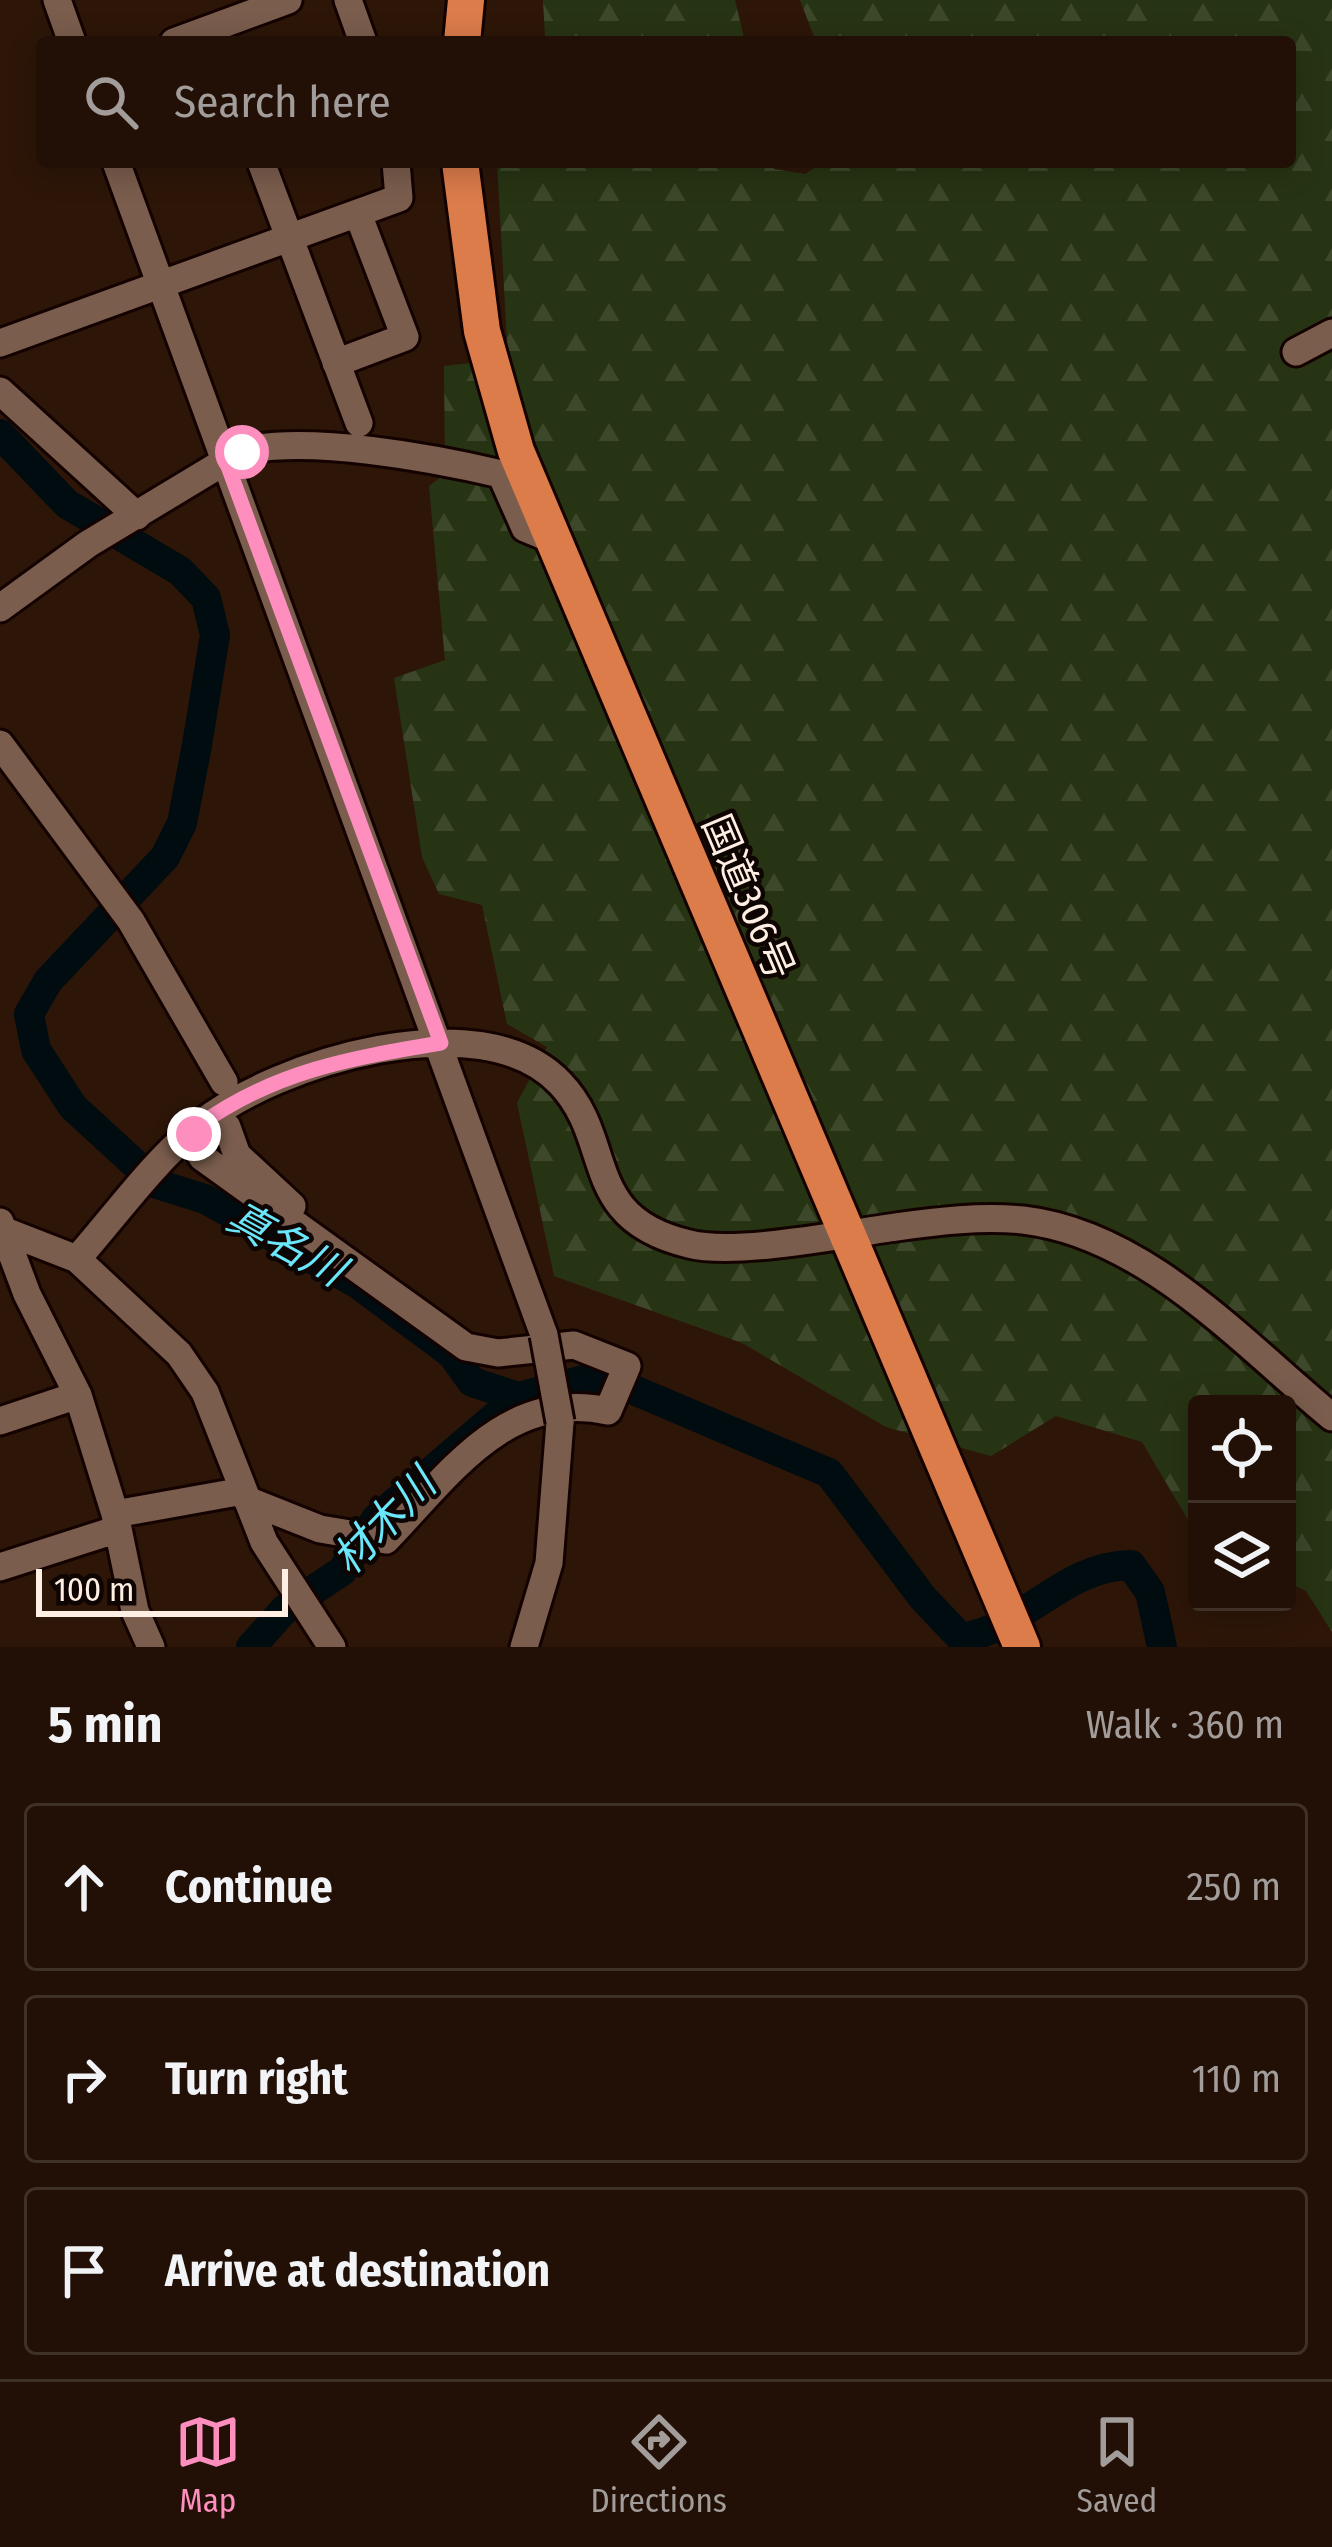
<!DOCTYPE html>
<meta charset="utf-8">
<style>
:root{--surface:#221006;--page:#2e1e14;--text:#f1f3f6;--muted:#a29d9b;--line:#3f3028;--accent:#fd8ebe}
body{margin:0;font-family:"Fira Sans Condensed","Noto Sans JP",sans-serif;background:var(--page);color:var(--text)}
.controls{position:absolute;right:36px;bottom:36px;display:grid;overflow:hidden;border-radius:12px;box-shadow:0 6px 30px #0003}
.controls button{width:108px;height:108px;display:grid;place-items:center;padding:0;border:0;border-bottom:3px solid var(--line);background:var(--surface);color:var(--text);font:60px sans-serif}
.scale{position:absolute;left:36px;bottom:30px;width:252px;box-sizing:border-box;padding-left:12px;border:6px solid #ffeee4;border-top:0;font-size:33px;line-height:42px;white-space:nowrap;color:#ffeee4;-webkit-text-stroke:9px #0e0502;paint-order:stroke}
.stop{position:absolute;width:36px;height:36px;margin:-27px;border:9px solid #fd8ebe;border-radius:50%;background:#fff}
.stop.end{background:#fd8ebe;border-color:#fff;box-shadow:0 3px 12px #0008}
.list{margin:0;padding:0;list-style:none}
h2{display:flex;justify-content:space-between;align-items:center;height:156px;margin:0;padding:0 48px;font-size:51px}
h2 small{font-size:39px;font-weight:400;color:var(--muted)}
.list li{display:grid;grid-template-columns:78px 1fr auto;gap:36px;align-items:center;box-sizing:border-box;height:168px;margin:0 24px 24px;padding:0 24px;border:3px solid var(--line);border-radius:12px}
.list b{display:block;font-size:45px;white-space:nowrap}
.list em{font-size:39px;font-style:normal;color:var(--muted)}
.icon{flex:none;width:66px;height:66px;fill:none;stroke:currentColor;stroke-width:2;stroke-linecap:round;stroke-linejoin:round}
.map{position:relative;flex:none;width:1332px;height:1647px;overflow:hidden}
.search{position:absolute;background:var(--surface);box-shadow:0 6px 30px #0003;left:36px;right:36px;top:36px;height:132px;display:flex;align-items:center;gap:30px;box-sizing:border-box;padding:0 42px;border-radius:12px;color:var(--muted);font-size:45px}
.sheet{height:732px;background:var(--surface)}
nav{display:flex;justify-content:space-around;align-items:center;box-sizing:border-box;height:168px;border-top:3px solid var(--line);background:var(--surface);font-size:33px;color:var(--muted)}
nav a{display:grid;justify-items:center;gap:6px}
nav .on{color:var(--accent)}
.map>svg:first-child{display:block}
.forest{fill:url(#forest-firs)}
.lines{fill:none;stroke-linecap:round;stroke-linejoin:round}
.river{stroke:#000c10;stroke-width:30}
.minor-casing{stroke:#140200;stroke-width:33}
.highway-casing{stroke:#140200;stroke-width:42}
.minor{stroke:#7a5d4d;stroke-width:27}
.highway{stroke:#db7c4a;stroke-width:36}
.minor-bridge-casing{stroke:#140200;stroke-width:33;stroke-linecap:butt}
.minor-bridge{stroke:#7a5d4d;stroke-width:27}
.route{stroke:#fd8ebe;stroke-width:15}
.labels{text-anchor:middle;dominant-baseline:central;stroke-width:9;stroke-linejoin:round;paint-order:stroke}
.street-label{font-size:39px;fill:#ffeee4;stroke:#0e0502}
.water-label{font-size:42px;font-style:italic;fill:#6ae7fb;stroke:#0e0502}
</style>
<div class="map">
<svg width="1332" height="1647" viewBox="0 0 1332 1647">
<defs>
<pattern id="forest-firs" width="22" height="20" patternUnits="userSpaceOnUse" patternTransform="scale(3)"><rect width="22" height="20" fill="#273413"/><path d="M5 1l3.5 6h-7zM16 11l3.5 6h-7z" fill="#3d482a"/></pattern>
</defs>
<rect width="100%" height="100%" fill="#2d1608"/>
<path class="forest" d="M 543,0 L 735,0 L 745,42 L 529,42 L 545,37 Z
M 800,0 L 1332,0 L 1332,1632 L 1306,1591 L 1287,1582 L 1287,1404 L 1197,1404 L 1197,1535 L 1142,1442 L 1056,1416 L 991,1456 L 886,1427 L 742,1343 L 554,1276 L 517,1103 L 547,1047 L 507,1024 L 482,905 L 439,894 L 422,857 L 394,678 L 445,660 L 429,486 L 445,474 L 444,366 L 508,359 L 497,162 L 772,162 L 774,169 L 805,174 L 824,162 L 1290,162 L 1290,42 L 816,42 Z"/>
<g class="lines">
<path class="river" d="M 0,434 L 67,504 L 180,571 L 206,598 L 215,635 L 197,745 L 182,823 L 165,857 L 48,981 L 29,1014 L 36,1050 L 73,1107 L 157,1184 L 205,1199 L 358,1284 L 452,1354 L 472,1382 L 518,1397 L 587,1379 L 608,1379 L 829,1473 L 923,1598 L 961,1638 C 1024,1629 1062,1566 1131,1565 L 1150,1592 L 1162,1647
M 251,1647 L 285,1609 L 342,1571 L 376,1519 L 518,1397"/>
<defs>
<path id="minor" d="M 57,0 L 72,42
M 348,0 L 363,42
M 174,42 L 288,0
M 116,162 L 544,1335
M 261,162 L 359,423
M 0,343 L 399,198 L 396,162
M 1296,352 L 1332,333
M 336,363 L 405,337 L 358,214
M 0,391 L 137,516
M 0,608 L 88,544 L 242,451 C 309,435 433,458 501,474 L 525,528 L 549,538
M 0,744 L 131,921 L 224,1082
M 198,1126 L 194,1141 L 202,1157 L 466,1347 L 498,1353 L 574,1345 L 627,1366 L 608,1411 C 506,1389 449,1475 386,1540 L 320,1529 L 247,1500
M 227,1127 L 237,1155 L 292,1206
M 0,1222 L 27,1294 L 78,1395 L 115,1514
M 0,1229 L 77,1259 L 179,1354 L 205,1392 L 264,1542 L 332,1647
M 77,1259 C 116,1215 153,1162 199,1125 C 277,1062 481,1000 560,1083 C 616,1141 579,1218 689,1244 C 736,1256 844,1234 896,1227 C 938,1221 981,1216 1023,1220 C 1145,1234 1242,1343 1332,1417
M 0,1421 L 78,1395
M 0,1567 L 115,1530
M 151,1647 L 135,1611 L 115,1514 L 243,1491
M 524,1647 L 549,1563 L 560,1422"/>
<path id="highway" d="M 462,42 L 466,0
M 460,162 L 482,331 L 516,451 L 1022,1647"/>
</defs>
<use href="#minor" class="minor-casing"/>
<use href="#highway" class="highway-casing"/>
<use href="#minor" class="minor"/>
<use href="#highway" class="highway"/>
<defs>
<path id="minor-bridge" d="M 544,1335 L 560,1422"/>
</defs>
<use href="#minor-bridge" class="minor-bridge-casing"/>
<use href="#minor-bridge" class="minor-bridge"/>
</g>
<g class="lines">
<path class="route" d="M 194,1134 L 198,1126 C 274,1071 351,1058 441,1043 L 226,461 L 242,452"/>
</g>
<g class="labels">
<g class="street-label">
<text transform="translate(748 897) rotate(67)">国道306号</text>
</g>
<g class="water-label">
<text transform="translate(286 1244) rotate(29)">真名川</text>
<text transform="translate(384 1522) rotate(-46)">材木川</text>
</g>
</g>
</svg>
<div class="controls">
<button><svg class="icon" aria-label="locate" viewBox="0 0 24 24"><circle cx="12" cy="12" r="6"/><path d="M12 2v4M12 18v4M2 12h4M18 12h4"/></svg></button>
<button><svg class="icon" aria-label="layers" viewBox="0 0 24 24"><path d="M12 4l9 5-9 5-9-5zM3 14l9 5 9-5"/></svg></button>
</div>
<div class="scale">100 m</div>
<div class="stop" style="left:242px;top:452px"></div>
<div class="stop end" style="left:194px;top:1134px"></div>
<div class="search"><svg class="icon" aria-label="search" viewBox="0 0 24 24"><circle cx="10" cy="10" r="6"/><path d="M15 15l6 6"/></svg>Search here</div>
</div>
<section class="sheet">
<h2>5 min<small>Walk · 360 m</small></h2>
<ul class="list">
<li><svg class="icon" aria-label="ahead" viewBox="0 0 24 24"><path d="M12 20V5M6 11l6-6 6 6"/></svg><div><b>Continue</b></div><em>250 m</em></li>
<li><svg class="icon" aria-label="right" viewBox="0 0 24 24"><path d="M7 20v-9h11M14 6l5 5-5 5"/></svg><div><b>Turn right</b></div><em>110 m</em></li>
<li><svg class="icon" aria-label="arrive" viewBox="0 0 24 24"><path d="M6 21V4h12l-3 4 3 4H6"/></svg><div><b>Arrive at destination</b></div></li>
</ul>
</section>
<nav>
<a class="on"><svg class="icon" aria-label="map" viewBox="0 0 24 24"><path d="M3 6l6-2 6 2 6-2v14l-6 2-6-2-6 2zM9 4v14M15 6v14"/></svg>Map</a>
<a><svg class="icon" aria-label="directions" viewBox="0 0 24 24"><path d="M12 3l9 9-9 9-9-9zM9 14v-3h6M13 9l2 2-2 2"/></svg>Directions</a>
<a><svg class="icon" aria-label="saved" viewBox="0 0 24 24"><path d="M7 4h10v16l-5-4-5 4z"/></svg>Saved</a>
</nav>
